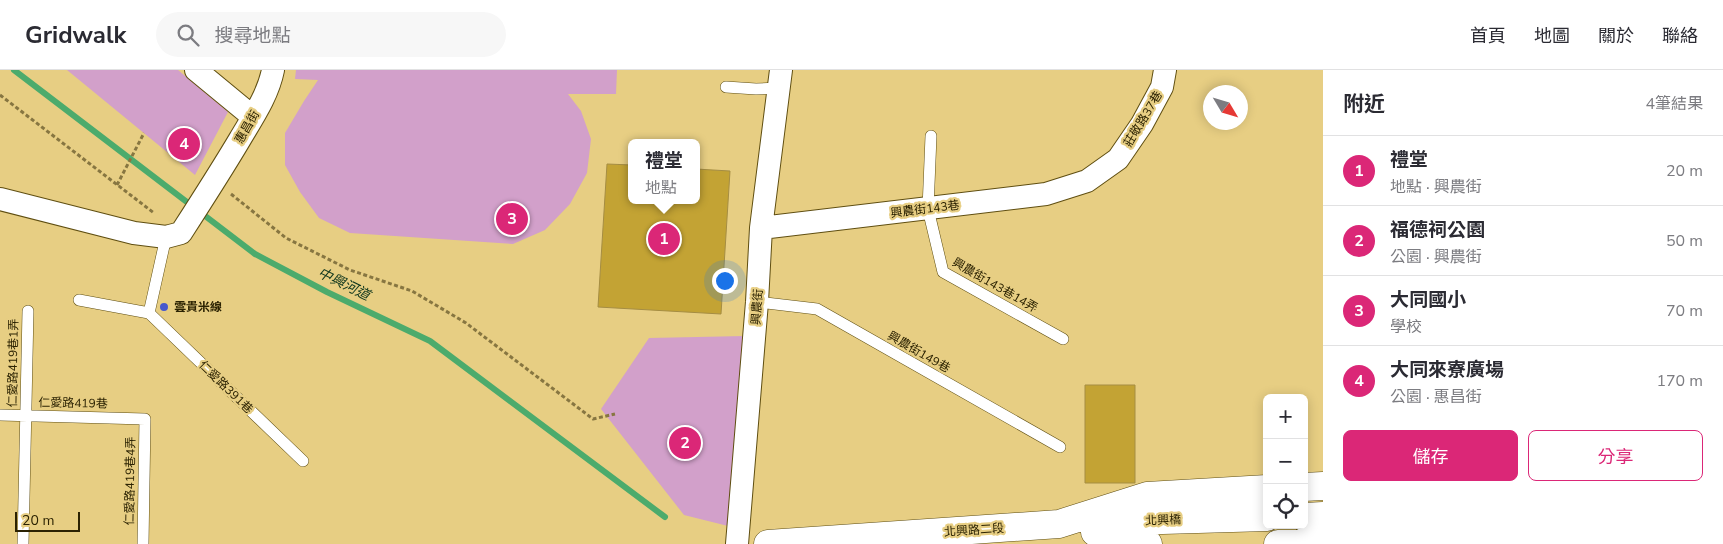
<!DOCTYPE html>
<html lang="zh-TW">
<meta charset="utf-8">
<style>
:root{--surface:#fff;--page:#f7f7f7;--text:#2b2b33;--muted:#7c7c81;--line:#e1e1e2;--accent:#db2777}
body{margin:0;font-family:"Nunito Sans","Noto Sans TC",sans-serif;background:var(--page);color:var(--text)}
.controls{position:absolute;right:15px;bottom:15px;display:grid;overflow:hidden;border-radius:8px;box-shadow:0 2px 12px #0003}
.controls button{width:45px;height:45px;display:grid;place-items:center;padding:0;border:0;border-bottom:1px solid var(--line);background:var(--surface);color:var(--text);font:25px sans-serif}
.compass{position:absolute;left:1203px;top:15px;width:45px;height:45px;border-radius:50%;background:var(--surface);box-shadow:0 2px 12px #0003;rotate:128deg}
.scale{position:absolute;left:15px;bottom:12px;width:65px;box-sizing:border-box;padding-left:5px;border:2px solid #2b2202;border-top:0;font-size:14px;line-height:18px;white-space:nowrap;color:#2b2202;-webkit-text-stroke:4px #e7ce83;paint-order:stroke}
.you{position:absolute;left:724px;top:210px;width:18px;height:18px;margin:-12px;border:4px solid #fff;border-radius:50%;background:#1a73e8;box-shadow:0 0 0 8px #1a73e833}
.badge{display:grid;place-items:center;width:32px;height:32px;border-radius:50%;background:var(--accent);color:#fff;font-size:16px;font-weight:700}
.pin{position:absolute;translate:-50% -50%;border:2px solid #fff;box-shadow:0 1px 5px #0006}
.popup{position:absolute;left:628px;top:69px;width:72px;height:65px;box-sizing:border-box;display:grid;place-content:center;border-radius:8px;background:var(--surface);filter:drop-shadow(0 1px 4px #0005);font-size:16px;white-space:nowrap;color:var(--muted)}
.popup b{font-size:19px;color:var(--text)}
.popup::after{content:'';position:absolute;left:50%;top:100%;margin-left:-10px;border:10px solid transparent;border-top-color:var(--surface)}
.list{margin:0;padding:0;list-style:none}
h2{display:flex;justify-content:space-between;align-items:center;height:65px;margin:0;padding:0 20px;font-size:21px}
h2 small{font-size:16px;font-weight:400;color:var(--muted)}
.list li{display:grid;grid-template-columns:32px 1fr auto;gap:15px;align-items:center;box-sizing:border-box;height:70px;padding:0 20px;border-top:1px solid var(--line)}
.list b{display:block;font-size:19px;white-space:nowrap}
.list p{margin:0;font-size:16px;white-space:nowrap;color:var(--muted)}
.list em{font-size:16px;font-style:normal;color:var(--muted)}
.actions{display:flex;gap:10px;padding:15px 20px}
.actions a{flex:1;padding:11px 0;border:1px solid var(--accent);border-radius:8px;text-align:center;font-size:18px;color:var(--accent)}
.actions .main{background:var(--accent);color:#fff}
.icon{flex:none;width:28px;height:28px;fill:none;stroke:currentColor;stroke-width:2;stroke-linecap:round;stroke-linejoin:round}
.map{position:relative;flex:none;width:1323px;height:474px;overflow:hidden}
header{display:flex;align-items:center;gap:30px;box-sizing:border-box;height:70px;padding:0 25px;background:var(--surface);border-bottom:1px solid var(--line)}
header strong{font-size:24px}
nav{display:flex;gap:28px;margin-inline-start:auto;font-size:18px}
.search{width:350px;height:45px;background:var(--page);display:flex;align-items:center;gap:12px;box-sizing:border-box;padding:0 18px;border-radius:28px;color:var(--muted);font-size:19px}
main{display:flex}
aside{flex:1;background:var(--surface)}
.map>svg:first-child{display:block}
.green{fill:#d2a0ca}
.lines{fill:none;stroke-linecap:round;stroke-linejoin:round}
.stream{stroke:#4cab6c;stroke-width:6}
.building{fill:#c3a334;stroke:#a58d43}
.service-casing{stroke:#5f4e11;stroke-width:12}
.minor-casing{stroke:#5f4e11;stroke-width:24}
.tertiary-casing{stroke:#5f4e11;stroke-width:29}
.path{stroke:#877641;stroke-width:3;stroke-dasharray:4 2.5;stroke-linecap:butt}
.service{stroke:#fff;stroke-width:11}
.minor{stroke:#fff;stroke-width:22}
.tertiary{stroke:#fff;stroke-width:28}
.poi-dot{fill:#4758cd;stroke:#e7ce83;stroke-width:2}
.labels{text-anchor:middle;dominant-baseline:central;stroke-width:4.5;stroke-linejoin:round;paint-order:stroke}
.street-label{font-size:12px;fill:#2b2202;stroke:#e7ce83}
.poi-label{font-size:12px;font-weight:bold;fill:#2b2202;stroke:#e7ce83;text-anchor:start}
.water-label{font-size:14px;font-style:italic;fill:#0f361d;stroke:#e7ce83}
</style>
<header>
<strong>Gridwalk</strong>
<div class="search"><svg class="icon" aria-label="search" viewBox="0 0 24 24"><circle cx="10" cy="10" r="6"/><path d="M15 15l6 6"/></svg>搜尋地點</div>
<nav><a>首頁</a><a>地圖</a><a>關於</a><a>聯絡</a></nav>
</header>
<main>
<div class="map">
<svg width="1323" height="474" viewBox="0 0 1323 474">
<rect width="100%" height="100%" fill="#e7ce83"/>
<path class="green" d="M 67,0 L 178,0 L 228,42 L 195,105 Z
M 296,0 L 617,0 L 616,24 L 568,24 L 581,41 L 591,69 L 587,103 L 570,134 L 545,160 L 513,174 L 350,163 L 319,148 L 300,122 L 285,95 L 285,63 L 304,31 L 318,10 L 295,9 Z
M 745,266 L 740,459 L 684,445 L 601,339 L 649,268 Z"/>
<g class="lines">
<path class="stream" d="M 14,0 L 255,184 L 327,222 L 430,271 L 665,447"/>
</g>
<path class="building" d="M 607,94 L 632,95 L 632,130 L 696,130 L 696,99 L 730,101 L 721,244 L 598,237 Z
M 1085,315 L 1135,315 L 1135,413 L 1085,413 Z"/>
<g class="lines">
<defs>
<path id="service" d="M 726,17 L 756,19 L 779,18
M 931,66 L 928,139 L 943,202 L 1063,269
M 166,167 L 149,243 L 303,391
M 79,230 L 149,243
M 757,232 L 817,239 L 1060,377
M 0,345 L 145,349 L 143,474
M 23,474 L 28,241"/>
<path id="minor" d="M 196,0 L 253,47
M 0,129 L 134,163 L 166,167 L 181,163 C 201,132 221,101 240,69 C 253,47 268,25 273,0
M 761,158 L 1046,124 L 1087,111 L 1118,89 L 1142,54 L 1162,17 L 1165,0
M 737,474 L 757,232 L 761,158 L 781,0"/>
<path id="tertiary" d="M 1304,417 L 1323,416
M 1304,447 L 1323,446
M 1093,452 L 1267,447
M 1095,462 L 1148,474
M 768,474 L 1059,454 L 1147,426 L 1267,419
M 1278,474 L 1323,473"/>
</defs>
<use href="#service" class="service-casing"/>
<use href="#minor" class="minor-casing"/>
<use href="#tertiary" class="tertiary-casing"/>
<path class="path" d="M 0,25 L 154,143
M 117,115 L 144,63
M 231,124 L 286,168 L 350,200 L 412,221 L 466,253 L 593,349 L 615,344"/>
<use href="#service" class="service"/>
<use href="#minor" class="minor"/>
<use href="#tertiary" class="tertiary"/>
</g>
<circle class="poi-dot" cx="164" cy="237" r="5"/>
<g class="labels">
<g class="street-label">
<text transform="translate(1143 49) rotate(-59)">莊敬路37巷</text>
<text transform="translate(247 57) rotate(-60)">惠昌街</text>
<text transform="translate(925 139) rotate(-7)">興農街143巷</text>
<text transform="translate(995 215) rotate(30)">興農街143巷14弄</text>
<text transform="translate(757 237) rotate(-86)">興農街</text>
<text transform="translate(919 282) rotate(30)">興農街149巷</text>
<text transform="translate(13 293) rotate(-89)">仁愛路419巷1弄</text>
<text transform="translate(226 317) rotate(44)">仁愛路391巷</text>
<text transform="translate(73 333) rotate(1)">仁愛路419巷</text>
<text transform="translate(130 411) rotate(-89)">仁愛路419巷4弄</text>
<text transform="translate(1163 450) rotate(-2)">北興橋</text>
<text transform="translate(974 460) rotate(-4)">北興路二段</text>
</g>
<g class="poi-label">
<text x="174" y="237">雲貴米線</text>
</g>
<g class="water-label">
<text transform="translate(344 214) rotate(26)">中興河道</text>
</g>
</g>
</svg>
<div class="controls">
<button>+</button>
<button>−</button>
<button><svg class="icon" aria-label="locate" viewBox="0 0 24 24"><circle cx="12" cy="12" r="6"/><path d="M12 2v4M12 18v4M2 12h4M18 12h4"/></svg></button>
</div>
<svg class="compass" viewBox="-18 -18 36 36"><path d="M0-13l5 13h-10z" fill="#e53935"/><path d="M0 13l5-13h-10z" fill="#7c7c81"/></svg>
<div class="scale">20 m</div>
<div class="you"></div>
<div class="pin badge" style="left:664px;top:169px">1</div>
<div class="popup"><b>禮堂</b>地點</div>
<div class="pin badge" style="left:685px;top:373px">2</div>
<div class="pin badge" style="left:512px;top:149px">3</div>
<div class="pin badge" style="left:184px;top:74px">4</div>
</div>
<aside>
<h2>附近<small>4筆結果</small></h2>
<ul class="list">
<li><span class="badge">1</span><div><b>禮堂</b><p>地點 · 興農街</p></div><em>20 m</em></li>
<li><span class="badge">2</span><div><b>福德祠公園</b><p>公園 · 興農街</p></div><em>50 m</em></li>
<li><span class="badge">3</span><div><b>大同國小</b><p>學校</p></div><em>70 m</em></li>
<li><span class="badge">4</span><div><b>大同來寮廣場</b><p>公園 · 惠昌街</p></div><em>170 m</em></li>
</ul>
<div class="actions"><a class="main">儲存</a><a>分享</a></div>
</aside>
</main>
